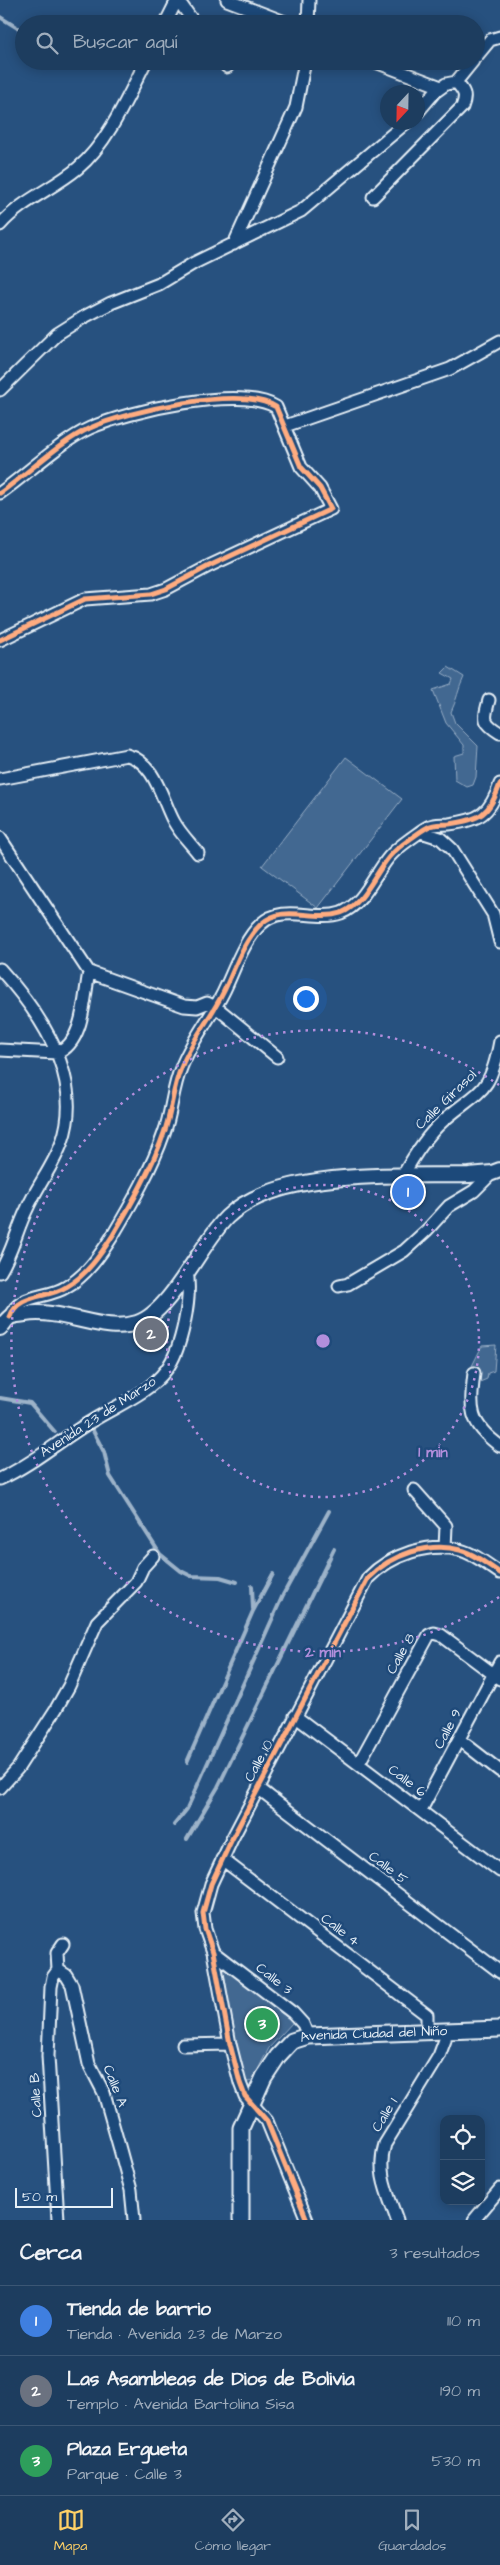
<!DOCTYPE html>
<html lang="es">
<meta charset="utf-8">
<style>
:root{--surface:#1d3d5f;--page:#2a4868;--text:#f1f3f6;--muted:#a0aebd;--line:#3b5674;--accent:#ffd166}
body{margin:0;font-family:"Architects Daughter",sans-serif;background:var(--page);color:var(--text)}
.controls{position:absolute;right:15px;bottom:15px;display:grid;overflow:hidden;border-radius:10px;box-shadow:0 2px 12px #0003}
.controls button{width:45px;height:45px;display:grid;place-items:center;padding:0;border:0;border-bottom:1px solid var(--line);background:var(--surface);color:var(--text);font:25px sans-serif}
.compass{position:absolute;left:380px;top:85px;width:45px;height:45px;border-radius:50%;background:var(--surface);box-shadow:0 2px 12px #0003;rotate:202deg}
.scale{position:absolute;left:15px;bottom:12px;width:98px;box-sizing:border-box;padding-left:5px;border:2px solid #e8f1f8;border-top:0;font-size:14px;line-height:18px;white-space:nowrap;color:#e8f1f8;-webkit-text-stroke:4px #1f4a7a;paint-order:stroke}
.you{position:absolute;left:305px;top:998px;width:18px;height:18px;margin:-12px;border:4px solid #fff;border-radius:50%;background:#1a73e8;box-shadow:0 0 0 8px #1a73e833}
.badge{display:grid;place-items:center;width:32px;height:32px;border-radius:50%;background:var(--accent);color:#fff;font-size:16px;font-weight:700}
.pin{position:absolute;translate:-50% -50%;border:2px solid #fff;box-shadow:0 1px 5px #0006}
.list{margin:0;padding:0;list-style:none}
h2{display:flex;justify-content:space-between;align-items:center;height:65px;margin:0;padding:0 20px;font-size:21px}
h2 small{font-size:16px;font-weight:400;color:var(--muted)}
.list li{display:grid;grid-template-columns:32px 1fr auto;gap:15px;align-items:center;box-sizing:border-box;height:70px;padding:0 20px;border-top:1px solid var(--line)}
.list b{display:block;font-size:19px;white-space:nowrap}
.list p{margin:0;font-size:16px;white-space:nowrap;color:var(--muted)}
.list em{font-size:16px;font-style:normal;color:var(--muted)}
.icon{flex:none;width:28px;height:28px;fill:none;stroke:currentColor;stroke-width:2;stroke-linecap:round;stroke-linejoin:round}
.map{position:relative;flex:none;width:500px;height:2220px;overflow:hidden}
.search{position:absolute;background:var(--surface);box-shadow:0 2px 12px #0003;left:15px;right:15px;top:15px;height:55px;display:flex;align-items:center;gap:12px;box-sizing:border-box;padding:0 18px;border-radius:28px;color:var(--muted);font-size:19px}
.sheet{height:275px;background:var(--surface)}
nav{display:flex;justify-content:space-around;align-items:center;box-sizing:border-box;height:70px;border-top:1px solid var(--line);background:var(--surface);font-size:14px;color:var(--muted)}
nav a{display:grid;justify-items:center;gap:2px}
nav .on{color:var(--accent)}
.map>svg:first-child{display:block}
.green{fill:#436891;stroke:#96acc4}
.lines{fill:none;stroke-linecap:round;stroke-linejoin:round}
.stream{stroke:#9db3c9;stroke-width:4}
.minor-casing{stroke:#e8f1f8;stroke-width:15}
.tertiary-casing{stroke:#e8f1f8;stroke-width:18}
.secondary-casing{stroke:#e8f1f8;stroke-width:19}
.minor{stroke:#1f4a7a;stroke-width:11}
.tertiary{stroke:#1f4a7a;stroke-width:14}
.secondary{stroke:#1f4a7a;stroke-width:15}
.cycleway-casing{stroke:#1f4a7a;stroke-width:8}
.cycleway{stroke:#ffac80;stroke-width:5}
.ring{fill:none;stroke:#b28edc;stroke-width:2.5;stroke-dasharray:2.5 5}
.labels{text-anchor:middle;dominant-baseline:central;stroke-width:5;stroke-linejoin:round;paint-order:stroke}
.street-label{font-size:14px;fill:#e8f1f8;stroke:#1f4a7a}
.centre{fill:#b28edc;stroke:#1f4a7a;stroke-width:2.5}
.ring-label{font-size:15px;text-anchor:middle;font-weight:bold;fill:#b28edc;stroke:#1f4a7a;stroke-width:5;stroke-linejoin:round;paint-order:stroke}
</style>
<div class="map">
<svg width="500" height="2220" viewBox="0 0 500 2220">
<rect width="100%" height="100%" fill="#27517f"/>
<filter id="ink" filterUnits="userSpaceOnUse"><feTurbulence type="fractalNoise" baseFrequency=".02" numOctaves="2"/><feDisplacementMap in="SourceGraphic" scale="10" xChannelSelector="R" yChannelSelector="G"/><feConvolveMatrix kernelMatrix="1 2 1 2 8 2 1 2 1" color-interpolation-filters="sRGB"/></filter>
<g filter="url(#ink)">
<path class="green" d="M 448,667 L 464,677 C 458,689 457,700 451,712 L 455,723 L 478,746 L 476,777 L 473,785 L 467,787 L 455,780 L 454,756 L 464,753 L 464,745 L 446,723 L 433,690 L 451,684 L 453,679 L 442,673 Z
M 346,757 L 402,799 L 318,908 L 262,866 Z
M 496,1345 L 494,1371 L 488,1373 L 487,1379 L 480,1382 L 469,1372 L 482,1346 Z
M 223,1967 L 293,2022 L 269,2048 L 252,2081 L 248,2082 L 245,2080 L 232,2025 Z"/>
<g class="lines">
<path class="stream" d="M 0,17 L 24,32
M 67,61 L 75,68
M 0,1398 L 30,1403 L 55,1432
M 91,1427 L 104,1452 L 110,1476 L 160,1554 L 181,1571 L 191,1576 L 220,1577 L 237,1582
M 252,1586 L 253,1609
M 187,1762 L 253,1611 L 273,1574
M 266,1782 L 266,1786 L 272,1792
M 277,1796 L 323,1831
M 174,1825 L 187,1809 L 283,1595 L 329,1511
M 187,1839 L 218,1787 L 334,1549
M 482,1965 L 500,1979"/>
<defs>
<path id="minor" d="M 178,0 L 195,24
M 227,0 L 290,24
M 165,24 L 177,0
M 308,24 L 309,0
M 476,57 L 490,40 L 500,37
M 222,61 L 227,67
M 373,61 L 441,87
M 418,112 L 435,92 L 446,84 L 456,82 L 473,61
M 373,197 L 462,107 C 467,95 464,91 456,82
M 0,225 C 22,200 53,189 78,168 C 108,143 128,96 146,61
M 234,244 L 296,107 L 305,61
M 0,390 L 57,334 L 84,317 L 111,303 L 159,284 L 194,263 L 301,211 L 407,122
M 285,426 L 450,369 L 500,341
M 0,493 C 27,474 61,441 90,428 C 128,411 241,385 276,407 L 301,467 L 320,488 L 331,509 L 209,566 L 166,589 L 151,594 L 85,599 L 0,640
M 489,700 C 484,719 482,722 500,733
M 0,779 L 127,755 C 155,762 162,800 174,822 C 180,833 190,843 198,853
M 421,832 L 440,838 L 452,849 L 493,914 L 500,942
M 0,838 L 89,972 L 184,1006 L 197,1007 L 207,1003 L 216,1007 L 277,1057
M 0,969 C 41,1014 85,1078 62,1142 C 54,1165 37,1186 27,1209 C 17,1229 12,1253 0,1272
M 0,1050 L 57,1053 C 84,1043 84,997 89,972
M 402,1177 C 413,1157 426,1136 443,1121 C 480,1089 490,1095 500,1041
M 339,1286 L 348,1284 L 404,1251 L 427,1230 L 449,1206 L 474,1191 L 492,1173
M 10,1317 C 18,1293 48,1299 66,1287 C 86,1276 101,1254 113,1235 C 132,1203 152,1168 164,1133 C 172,1112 172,1089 181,1068 C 191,1041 210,1019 223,993 C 234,971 243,941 261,924 C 283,903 315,922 341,913 C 364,904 374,875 389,857 C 395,850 403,844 410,839 C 416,835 423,829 430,826 C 436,824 443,824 449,824 C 480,820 490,814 500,784
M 474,1373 C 470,1408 468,1423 500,1446
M 0,1479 C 33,1464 60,1440 90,1422 C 115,1406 148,1394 166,1370 C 182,1349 192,1297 187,1271
M 414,1490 L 446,1526 L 445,1548
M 295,1716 L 500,1871
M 460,1740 L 500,1771
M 359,1763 L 429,1635 L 434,1633 L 441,1635 L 500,1679
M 0,1788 L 18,1768 L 56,1709 L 69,1686 L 97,1622 L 136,1582 L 143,1567 L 153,1556
M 258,1788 L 500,1972
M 421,1810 L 500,1662
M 222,1859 L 427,2015 L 427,2031
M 213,1952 L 293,2013 L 303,2024 L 308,2036
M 58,1970 L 66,1975 L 72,1985 L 89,2064 L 104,2093 L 119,2146 L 131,2190 L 134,2220
M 58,1970 L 53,1977 L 51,1987 L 48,2056 L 58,2220
M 58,1970 L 57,1953 L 63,1944
M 183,2045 L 230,2044
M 307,2220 L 267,2121 L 245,2096 L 240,2083 L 230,2044 L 213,1952 L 205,1929 L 203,1913 L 211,1884 L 232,1839 L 368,1578 C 390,1555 430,1541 460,1550 C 475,1554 488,1565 500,1573
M 397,2220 C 388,2194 376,2172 385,2144 L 439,2056 L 445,2040 L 446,2031
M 474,2220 L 500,2189"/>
<path id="tertiary" d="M 0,1328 C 3,1325 7,1319 10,1317 C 14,1315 21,1315 25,1314 C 64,1308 103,1334 137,1323 C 171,1312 201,1243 227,1217 C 279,1167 402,1177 469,1175 L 492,1173 L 500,1170"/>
<g id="secondary">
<path id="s1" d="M 241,2220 L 241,2128 L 264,2077 L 278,2056 L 292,2041 L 308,2036 L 500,2029"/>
</g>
</defs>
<use href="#minor" class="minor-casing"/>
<use href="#tertiary" class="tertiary-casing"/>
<use href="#secondary" class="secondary-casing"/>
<use href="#minor" class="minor"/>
<use href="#tertiary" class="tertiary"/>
<use href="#secondary" class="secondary"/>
<defs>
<path id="cycleway" d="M 0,493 C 27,474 61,441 90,428 C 128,411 241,385 276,407 L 301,467 L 320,488 L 331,509 L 209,566 L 166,589 L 151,594 L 85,599 L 0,640
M 10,1317 C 18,1293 48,1299 66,1287 C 86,1276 101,1254 113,1235 C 132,1203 152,1168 164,1133 C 172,1112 172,1089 181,1068 C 191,1041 210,1019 223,993 C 234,971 243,941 261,924 C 283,903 315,922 341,913 C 364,904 374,875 389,857 C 395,850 403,844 410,839 C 416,835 423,829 430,826 C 436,824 443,824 449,824 C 480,820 490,814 500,784
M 307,2220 L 267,2121 L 245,2096 L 240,2083 L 230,2044 L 213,1952 L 205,1929 L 203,1913 L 211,1884 L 232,1839 L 368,1578 C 390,1555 430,1541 460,1550 C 475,1554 488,1565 500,1573"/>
</defs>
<use href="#cycleway" class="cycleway-casing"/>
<use href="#cycleway" class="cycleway"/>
</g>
</g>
<g class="ring">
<circle cx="323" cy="1341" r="156"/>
<path d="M499 1597A311 311 0 1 1 499 1085"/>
</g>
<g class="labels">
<g class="street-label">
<text transform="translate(446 1100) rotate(-44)">Calle Girasol</text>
<text transform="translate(98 1417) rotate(-33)">Avenida 23 de Marzo</text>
<text transform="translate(401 1654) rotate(-61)">Calle 8</text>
<text transform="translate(448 1729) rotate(-62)">Calle 9</text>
<text transform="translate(259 1761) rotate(-62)">Calle 10</text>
<text transform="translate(407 1781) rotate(37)">Calle 6</text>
<text transform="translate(388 1868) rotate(37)">Calle 5</text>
<text transform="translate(340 1930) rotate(37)">Calle 4</text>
<text transform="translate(274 1979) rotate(38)">Calle 3</text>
<text stroke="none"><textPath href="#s1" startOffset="276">Avenida Ciudad del Niño</textPath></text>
<text transform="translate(115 2086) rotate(68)">Calle A</text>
<text transform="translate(36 2095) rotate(-94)">Calle B</text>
<text transform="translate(385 2115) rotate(-59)">Calle 1</text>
</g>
</g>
<circle cx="323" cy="1341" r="8" class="centre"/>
<g class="ring-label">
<text x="433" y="1457">1 min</text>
<text x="323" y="1657">2 min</text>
</g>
</svg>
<div class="controls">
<button><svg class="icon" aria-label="locate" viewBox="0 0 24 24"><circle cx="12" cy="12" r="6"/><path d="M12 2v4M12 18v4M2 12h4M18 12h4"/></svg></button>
<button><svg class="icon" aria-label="layers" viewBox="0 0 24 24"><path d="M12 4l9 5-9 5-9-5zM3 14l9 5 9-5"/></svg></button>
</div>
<svg class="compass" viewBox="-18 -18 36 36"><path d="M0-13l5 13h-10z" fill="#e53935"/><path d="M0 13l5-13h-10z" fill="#a0aebd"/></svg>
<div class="scale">50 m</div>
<div class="you"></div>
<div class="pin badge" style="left:408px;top:1192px;background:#3f7fe0">1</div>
<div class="pin badge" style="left:151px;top:1334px;background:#6b7280">2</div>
<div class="pin badge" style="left:262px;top:2024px;background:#2e9e5b">3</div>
<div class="search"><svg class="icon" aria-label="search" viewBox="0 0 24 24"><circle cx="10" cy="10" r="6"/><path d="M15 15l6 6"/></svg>Buscar aquí</div>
</div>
<section class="sheet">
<h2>Cerca<small>3 resultados</small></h2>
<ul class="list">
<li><span class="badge" style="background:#3f7fe0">1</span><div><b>Tienda de barrio</b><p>Tienda · Avenida 23 de Marzo</p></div><em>110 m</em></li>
<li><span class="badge" style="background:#6b7280">2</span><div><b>Las Asambleas de Dios de Bolivia</b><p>Templo · Avenida Bartolina Sisa</p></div><em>190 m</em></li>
<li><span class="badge" style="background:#2e9e5b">3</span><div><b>Plaza Ergueta</b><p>Parque · Calle 3</p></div><em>530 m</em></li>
</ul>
</section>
<nav>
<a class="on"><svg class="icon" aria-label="map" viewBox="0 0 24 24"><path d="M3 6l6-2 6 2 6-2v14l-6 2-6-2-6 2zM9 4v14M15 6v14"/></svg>Mapa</a>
<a><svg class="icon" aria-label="directions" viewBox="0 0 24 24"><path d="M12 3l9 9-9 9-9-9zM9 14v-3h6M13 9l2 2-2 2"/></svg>Cómo llegar</a>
<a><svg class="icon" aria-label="saved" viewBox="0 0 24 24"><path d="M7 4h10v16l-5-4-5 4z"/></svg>Guardados</a>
</nav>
